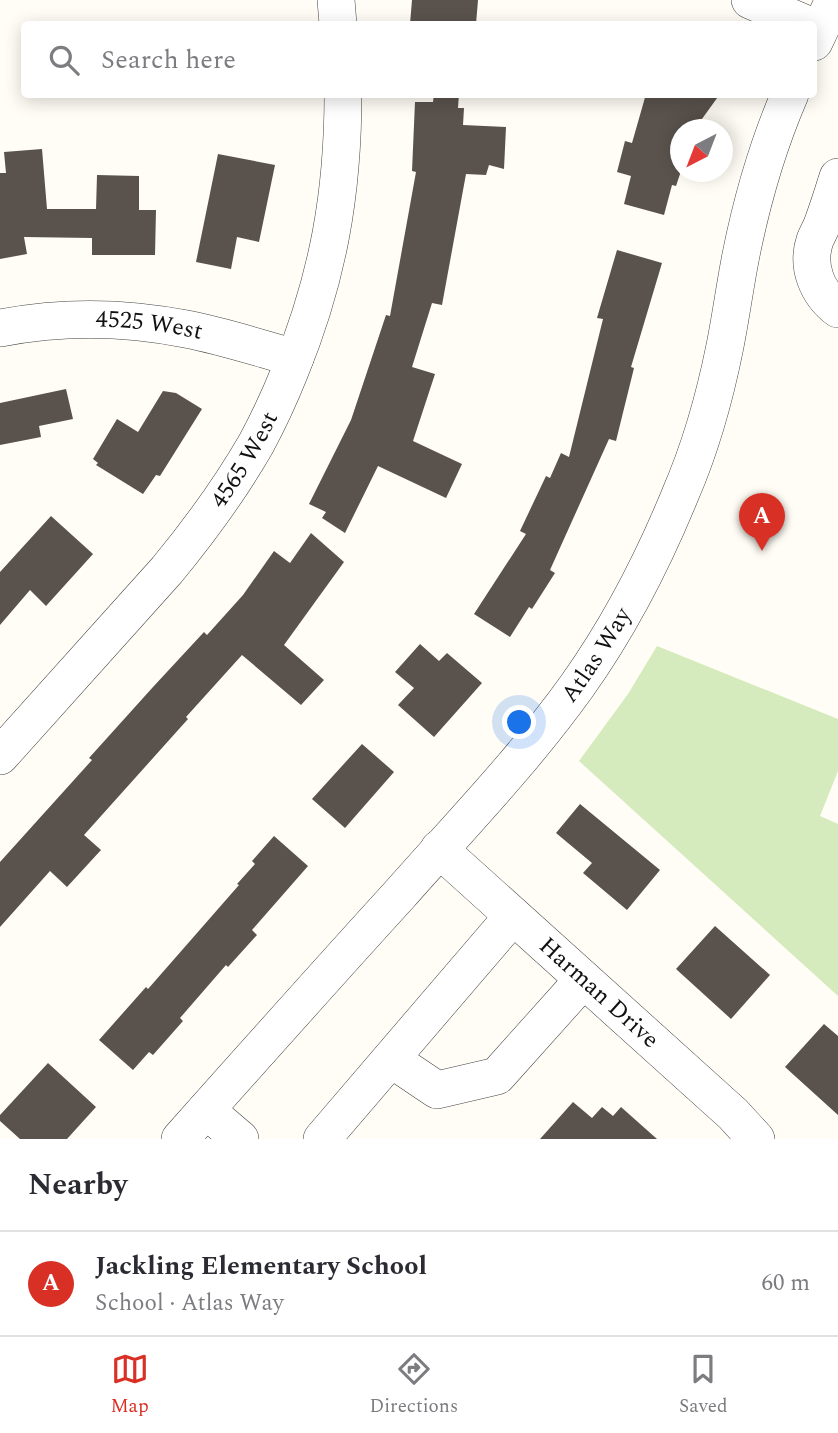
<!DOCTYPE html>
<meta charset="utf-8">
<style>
:root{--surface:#fff;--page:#f2f2f3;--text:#2b2b33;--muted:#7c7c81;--line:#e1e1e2;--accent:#d93025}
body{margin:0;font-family:Spectral,serif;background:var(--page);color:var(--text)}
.compass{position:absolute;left:670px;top:119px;width:63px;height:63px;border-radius:50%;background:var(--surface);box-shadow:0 4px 18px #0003;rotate:222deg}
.you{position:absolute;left:520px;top:723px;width:24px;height:24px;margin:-18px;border:5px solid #fff;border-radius:50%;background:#1a73e8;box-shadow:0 0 0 10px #1a73e833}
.badge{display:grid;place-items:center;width:46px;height:46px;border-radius:50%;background:var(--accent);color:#fff;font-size:23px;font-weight:700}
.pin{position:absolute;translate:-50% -58px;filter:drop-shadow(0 2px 4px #0008)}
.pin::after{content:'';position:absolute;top:37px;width:24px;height:21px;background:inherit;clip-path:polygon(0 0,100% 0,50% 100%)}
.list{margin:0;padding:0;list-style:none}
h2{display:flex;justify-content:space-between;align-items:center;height:91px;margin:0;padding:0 28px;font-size:30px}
h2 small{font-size:23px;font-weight:400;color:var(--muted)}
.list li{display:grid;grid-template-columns:46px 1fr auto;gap:21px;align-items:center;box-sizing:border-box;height:105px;padding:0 28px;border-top:2px solid var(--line)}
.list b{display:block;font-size:26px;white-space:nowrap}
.list p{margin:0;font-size:23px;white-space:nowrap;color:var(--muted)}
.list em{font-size:23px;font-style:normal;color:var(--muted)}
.icon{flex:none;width:38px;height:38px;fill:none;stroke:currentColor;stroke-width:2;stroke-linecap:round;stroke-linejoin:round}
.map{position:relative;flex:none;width:838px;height:1139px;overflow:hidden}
.search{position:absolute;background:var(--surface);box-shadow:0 4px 18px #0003;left:21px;right:21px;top:21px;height:77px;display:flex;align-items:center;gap:18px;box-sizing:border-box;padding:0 24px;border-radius:7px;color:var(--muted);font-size:26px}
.sheet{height:196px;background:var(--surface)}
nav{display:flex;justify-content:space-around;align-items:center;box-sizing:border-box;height:98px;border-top:2px solid var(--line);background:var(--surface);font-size:19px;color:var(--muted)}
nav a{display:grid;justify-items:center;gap:4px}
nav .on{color:var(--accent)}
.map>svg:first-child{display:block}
.green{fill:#d5ebbd}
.building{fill:#5a524d}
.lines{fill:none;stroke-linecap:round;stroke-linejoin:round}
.minor-casing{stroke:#444;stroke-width:38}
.minor{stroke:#fff;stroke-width:37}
.labels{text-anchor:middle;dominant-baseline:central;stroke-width:7;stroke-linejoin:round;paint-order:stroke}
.street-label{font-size:24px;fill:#111;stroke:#fff}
</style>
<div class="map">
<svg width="838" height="1139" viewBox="0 0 838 1139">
<rect width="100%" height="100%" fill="#fffdf5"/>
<path class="green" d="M 657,646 L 838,719 L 838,771 L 820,816 L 838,824 L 838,996 L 579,761 L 628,694 Z"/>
<path class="building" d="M 412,0 L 478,0 L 476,24 L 410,24 Z
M 434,94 L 459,94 L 458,108 L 464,108 L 463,125 L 506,127 L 504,169 L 489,165 L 486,175 L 466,174 L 442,305 L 432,303 L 412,367 L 435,374 L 413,441 L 462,464 L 446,498 L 378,466 L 345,533 L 322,518 L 326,512 L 309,504 L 351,420 L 386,315 L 390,316 L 416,172 L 412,171 L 415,102 L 433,102 Z
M 646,94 L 720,94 L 694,130 L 681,130 L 681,171 L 676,186 L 672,185 L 664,215 L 624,204 L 631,176 L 617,172 L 625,141 L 632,143 Z
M 42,149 L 47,209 L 96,209 L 97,175 L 139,176 L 139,210 L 156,210 L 155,255 L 92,255 L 92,238 L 24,237 L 27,254 L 0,259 L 0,173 L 6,173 L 4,152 Z
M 218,154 L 275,165 L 259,242 L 237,237 L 231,269 L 196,262 Z
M 617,250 L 662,263 L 631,367 L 634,368 L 616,441 L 609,439 L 550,570 L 555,573 L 532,609 L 529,607 L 510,637 L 474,614 L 526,534 L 520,531 L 546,476 L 550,478 L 561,453 L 569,457 L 603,319 L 597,318 Z
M 66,389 L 73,419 L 39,426 L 41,437 L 0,445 L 0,403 Z
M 163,391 L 176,393 L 202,409 L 160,476 L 156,475 L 143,494 L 96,465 L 98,463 L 93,459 L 117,419 L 138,432 Z
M 51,516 L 93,554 L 46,606 L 30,590 L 0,625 L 0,572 Z
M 311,533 L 344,562 L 284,645 L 324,680 L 301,705 L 242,655 L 186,717 L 188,719 L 84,835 L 101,850 L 67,887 L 50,871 L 0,927 L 0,862 L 92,760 L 89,758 L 153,687 L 204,632 L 207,635 L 243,595 L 274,551 L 290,563 Z
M 420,644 L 439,661 L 447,653 L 482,683 L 434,737 L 398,705 L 414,688 L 395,672 Z
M 362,744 L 394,772 L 345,828 L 312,799 Z
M 580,804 L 660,870 L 627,910 L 583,873 L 592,863 L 556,833 Z
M 274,836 L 308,866 L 252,930 L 257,935 L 228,967 L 226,965 L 180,1018 L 183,1021 L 153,1055 L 149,1052 L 133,1070 L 99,1040 L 146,987 L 148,989 L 239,885 L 237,884 L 255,864 L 252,861 Z
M 715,926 L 770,975 L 731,1019 L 676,969 Z
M 824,1024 L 838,1036 L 838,1115 L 785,1067 Z
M 48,1063 L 96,1107 L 67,1139 L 20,1139 L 0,1121 L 0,1115 Z
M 573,1102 L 592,1118 L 602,1107 L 613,1116 L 621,1107 L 657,1139 L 540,1139 Z"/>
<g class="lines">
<defs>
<g id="minor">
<path d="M 336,0 L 338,24"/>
<path d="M 750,0 L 806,24"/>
<path d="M 814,42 L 834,0"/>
<path d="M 838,177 C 833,193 828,209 822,225 C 820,230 817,235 815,240 C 806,266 817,293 838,309"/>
<path id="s1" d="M 0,328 C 62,316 125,317 186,329 C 223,336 259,348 295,358"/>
<path id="s2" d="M 0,756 L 167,570 C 200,530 230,489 256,444 C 269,420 280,396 290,371 C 328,278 343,194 343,94"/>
<path id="s3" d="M 439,849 L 733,1114 L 756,1139"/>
<path d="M 391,1059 L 437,1090 L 497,1076 L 583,980"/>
<path d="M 206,1110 L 240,1139"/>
<path id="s4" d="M 180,1139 C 253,1057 326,975 400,894 C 460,826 524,760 577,686 C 619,627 653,561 680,495 C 700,449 715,396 725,346 C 731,316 735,285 741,255 C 752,200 768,145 790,94"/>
<path d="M 322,1139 L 513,916"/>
</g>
</defs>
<use href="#minor" class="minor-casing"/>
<use href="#minor" class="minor"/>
</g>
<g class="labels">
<g class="street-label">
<text stroke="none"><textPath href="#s1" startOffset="150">4525 West</textPath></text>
<text stroke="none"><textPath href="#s2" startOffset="385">4565 West</textPath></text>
<text stroke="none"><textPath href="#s4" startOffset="639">Atlas Way</textPath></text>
<text stroke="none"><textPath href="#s3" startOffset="215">Harman Drive</textPath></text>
</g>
</g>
</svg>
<svg class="compass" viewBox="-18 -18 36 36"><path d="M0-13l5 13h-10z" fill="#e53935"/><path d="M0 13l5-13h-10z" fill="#7c7c81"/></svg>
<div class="you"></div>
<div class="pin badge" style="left:762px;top:551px">A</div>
<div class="search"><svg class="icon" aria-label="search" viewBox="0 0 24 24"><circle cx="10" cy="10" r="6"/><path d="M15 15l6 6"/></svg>Search here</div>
</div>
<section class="sheet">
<h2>Nearby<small></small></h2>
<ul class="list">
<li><span class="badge">A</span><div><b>Jackling Elementary School</b><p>School · Atlas Way</p></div><em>60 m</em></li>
</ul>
</section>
<nav>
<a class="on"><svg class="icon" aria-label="map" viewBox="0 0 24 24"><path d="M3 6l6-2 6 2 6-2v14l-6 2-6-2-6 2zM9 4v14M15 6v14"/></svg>Map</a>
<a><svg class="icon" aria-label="directions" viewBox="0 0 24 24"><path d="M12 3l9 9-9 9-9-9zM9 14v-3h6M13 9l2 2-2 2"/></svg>Directions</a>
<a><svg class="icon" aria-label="saved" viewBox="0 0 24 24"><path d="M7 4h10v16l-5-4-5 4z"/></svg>Saved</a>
</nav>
